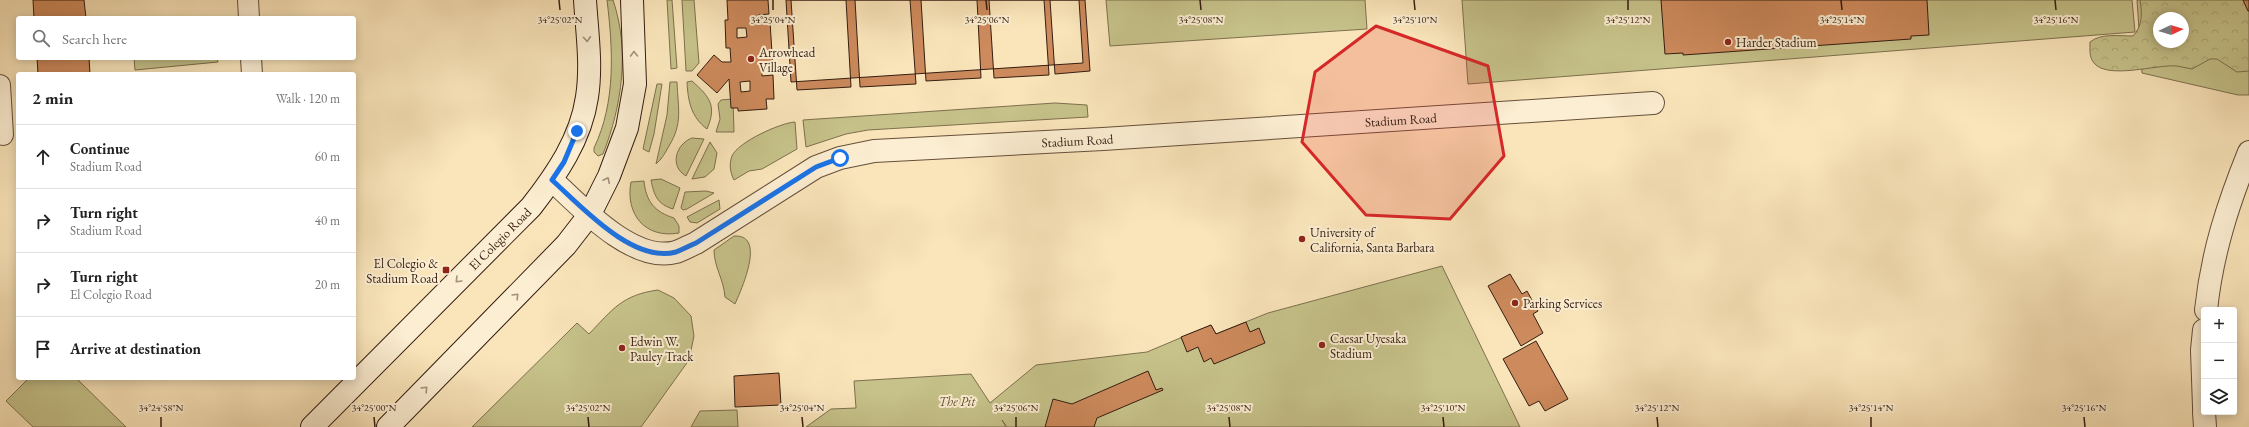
<!DOCTYPE html>
<meta charset="utf-8">
<style>
:root{--surface:#fff;--page:#f6f6f6;--text:#222;--muted:#767676;--line:#e0e0e0}
body{margin:0;font-family:"EB Garamond",serif;background:var(--page);color:var(--text)}
.controls{position:absolute;right:12px;bottom:12px;display:grid;overflow:hidden;border-radius:4px;box-shadow:0 2px 10px #0003}
.controls button{width:36px;height:36px;display:grid;place-items:center;padding:0;border:0;border-bottom:1px solid var(--line);background:var(--surface);color:var(--text);font:20px sans-serif}
.compass{position:absolute;left:2153px;top:12px;width:36px;height:36px;border-radius:50%;background:var(--surface);box-shadow:0 2px 10px #0003;rotate:86deg}
.stop{position:absolute;width:12px;height:12px;margin:-9px;border:3px solid #1a73e8;border-radius:50%;background:#fff}
.stop.end{background:#1a73e8;border-color:#fff;box-shadow:0 1px 4px #0008}
.list{margin:0;padding:0;list-style:none}
h2{display:flex;justify-content:space-between;align-items:center;height:52px;margin:0;padding:0 16px;font-size:17px}
h2 small{font-size:13px;font-weight:400;color:var(--muted)}
.list li{display:grid;grid-template-columns:26px 1fr auto;gap:12px;align-items:center;box-sizing:border-box;height:64px;padding:0 16px;border-top:1px solid var(--line)}
.list b{display:block;font-size:15px;white-space:nowrap}
.list p{margin:0;font-size:13px;white-space:nowrap;color:var(--muted)}
.list em{font-size:13px;font-style:normal;color:var(--muted)}
.icon{flex:none;width:22px;height:22px;fill:none;stroke:currentColor;stroke-width:2;stroke-linecap:round;stroke-linejoin:round}
.map{position:relative;flex:none;width:2249px;height:427px;overflow:hidden}
.search{position:absolute;background:var(--surface);box-shadow:0 2px 10px #0003;left:16px;top:16px;width:340px;height:44px;display:flex;align-items:center;gap:10px;box-sizing:border-box;padding:0 14px;border-radius:4px;color:var(--muted);font-size:15px}
.panel{position:absolute;background:var(--surface);box-shadow:0 2px 10px #0003;left:16px;top:72px;width:340px;height:308px;border-radius:4px}
.map>svg:first-child{display:block}
.green{fill:#c6c28a;stroke:#7d704e;fill-rule:evenodd}
.forest{fill:url(#forest-crowns);stroke:#7d704e;fill-rule:evenodd}
.building{fill:#cd8a5c;stroke:#341d11;fill-rule:evenodd}
.lines{fill:none;stroke-linecap:round;stroke-linejoin:round}
.minor-casing{stroke:#664f3b;stroke-width:22}
.tertiary-casing{stroke:#664f3b;stroke-width:24}
.secondary-casing{stroke:#341d11;stroke-width:24}
.minor{stroke:#fceed2;stroke-width:20}
.tertiary{stroke:#fceed2;stroke-width:22}
.secondary{stroke:#fceed2;stroke-width:22}
.oneway{stroke:#a2907b}
.route{stroke:#1a73e8;stroke-width:5}
.marked{fill:#d62828;fill-opacity:0.2;stroke:#d62828;stroke-width:3;stroke-linejoin:round}
.ticks{fill:none;stroke:#341d11;stroke-width:1.5}
.poi-dot{fill:#8f2418;stroke:#fceed2;stroke-width:1.5}
.labels{text-anchor:middle;dominant-baseline:central;stroke-width:4;stroke-linejoin:round;paint-order:stroke}
.poi-label{font-size:13px;fill:#341d11;stroke:#fceed2;text-anchor:start}
.street-label{font-size:13px;fill:#341d11;stroke:#fceed2}
.park-label{font-size:13px;font-style:italic;fill:#604f35;stroke:#fceed2}
.ticks-label{font-size:10px;text-anchor:middle;fill:#341d11;stroke:#fceed2;stroke-width:4;stroke-linejoin:round;paint-order:stroke}
</style>
<div class="map">
<svg width="2249" height="427" viewBox="0 0 2249 427">
<defs>
<pattern id="forest-crowns" width="20" height="18" patternUnits="userSpaceOnUse"><rect width="20" height="18" fill="#c6c28a"/><path d="M2 6a3 3 0 1 1 6 0M12 15a3 3 0 1 1 6 0" fill="none" stroke="#aba676"/></pattern>
</defs>
<rect width="100%" height="100%" fill="#fae5ba"/>
<filter id="stains"><feTurbulence type="fractalNoise" baseFrequency=".005" numOctaves="4"/><feColorMatrix values="0 0 0 0 .2 0 0 0 0 .09 0 0 0 0 .02 0 0 0 .5 -.17"/></filter>
<radialGradient id="worn" r=".72"><stop offset=".6" stop-color="#630" stop-opacity="0"/><stop offset="1" stop-color="#630" stop-opacity=".3"/></radialGradient>
<path class="green" d="M 607,0 L 613,0 C 630,50 622,106 603,154 L 598,156 L 594,152 L 594,148 C 616,102 613,50 607,0 Z
M 667,0 L 672,0 L 677,68 L 671,69 Z
M 682,0 L 694,0 L 699,63 L 692,71 L 686,71 Z
M 1106,0 L 1365,0 L 1367,29 L 1110,46 Z
M 1462,0 L 2132,0 L 2135,32 L 1468,84 Z
M 2137,0 L 2249,0 L 2249,95 L 2238,95 L 2142,73 ZM 2159,18 L 2183,18 L 2183,42 L 2159,42 Z
M 134,58 L 217,58 L 218,62 L 135,70 Z
M 692,81 C 710,97 717,106 707,129 C 691,117 688,101 687,82 Z
M 670,82 L 677,82 C 678,109 683,123 669,146 C 665,153 662,159 656,164 L 667,115 Z
M 657,84 L 662,84 L 654,134 L 649,152 L 643,149 Z
M 733,99 L 734,132 L 716,132 L 720,119 L 718,104 L 721,100 Z
M 1055,103 L 1087,105 L 1088,117 L 868,130 L 846,134 L 806,147 L 803,120 Z
M 795,122 L 797,149 L 762,169 L 749,171 L 734,180 C 730,172 729,164 732,156 C 738,142 780,123 795,122 Z
M 692,138 L 704,139 L 686,176 C 669,166 676,144 692,138 Z
M 710,142 L 717,153 L 714,169 L 705,177 L 692,179 Z
M 661,179 L 680,188 L 673,209 C 657,204 654,195 651,180 Z
M 644,181 C 646,202 655,212 674,218 L 679,226 L 679,233 C 645,239 625,214 631,182 Z
M 706,191 L 714,193 L 687,209 L 683,210 L 681,208 L 685,192 Z
M 719,200 L 720,209 L 697,223 L 690,222 L 687,217 Z
M 734,236 C 767,234 741,290 735,304 L 725,297 C 724,280 714,267 714,250 Z
M 1442,266 L 1520,427 L 1007,427 L 1002,420 L 1006,427 L 806,427 L 831,409 L 856,408 L 854,381 L 971,374 L 990,403 L 1036,365 L 1147,352 L 1211,325 L 1216,334 L 1268,313 Z
M 658,290 L 674,298 L 691,316 L 694,336 L 689,360 L 641,427 L 472,427 L 577,323 L 589,334 C 613,309 622,295 658,290 Z
M 29,378 L 76,378 L 126,427 L 33,427 L 6,401 Z
M 737,410 L 738,427 L 691,427 L 700,411 Z"/>
<path class="forest" d="M 2140,0 L 2249,0 L 2249,71 L 2237,72 L 2217,59 L 2210,59 L 2192,69 C 2187,68 2182,67 2177,66 C 2157,64 2108,80 2094,63 C 2089,57 2090,50 2090,42 C 2101,33 2119,36 2133,36 C 2143,26 2142,12 2140,0 ZM 2159,18 L 2183,18 L 2183,42 L 2159,42 Z"/>
<path class="building" d="M 33,0 L 84,0 L 86,18 L 34,18 Z
M 727,0 L 768,0 L 769,14 L 758,15 L 759,23 L 770,22 L 773,68 L 762,68 L 762,76 L 773,75 L 774,99 L 766,99 L 767,109 L 738,111 L 738,108 L 731,108 L 729,79 L 717,93 L 697,75 L 714,55 L 722,62 L 731,62 L 730,48 L 726,48 L 725,20 L 728,20 ZM 737,28 L 746,28 L 747,37 L 737,38 ZM 750,81 L 750,91 L 741,92 L 740,82 Z
M 786,0 L 1079,0 L 1083,63 L 791,82 Z
M 791,0 L 846,0 L 851,87 L 797,90 Z
M 855,0 L 910,0 L 916,84 L 860,87 Z
M 921,0 L 977,0 L 981,78 L 926,81 Z
M 989,0 L 1044,0 L 1049,75 L 994,78 Z
M 1050,0 L 1085,0 L 1090,71 L 1055,74 Z
M 1661,0 L 1927,0 L 1929,35 L 1911,36 L 1911,39 L 1683,55 L 1683,53 L 1665,54 Z
M 2243,0 L 2249,0 L 2249,11 L 2248,11 Z
M 37,58 L 89,58 L 90,74 L 38,74 Z
M 1510,274 L 1522,294 L 1527,291 L 1538,311 L 1533,314 L 1543,333 L 1521,346 L 1488,286 Z
M 1246,322 L 1250,332 L 1259,328 L 1265,343 L 1214,364 L 1211,358 L 1204,362 L 1198,347 L 1187,352 L 1181,337 L 1211,325 L 1216,334 Z
M 1536,341 L 1568,399 L 1545,411 L 1539,401 L 1529,406 L 1503,359 Z
M 1148,371 L 1156,390 L 1162,388 L 1163,390 L 1097,418 L 1094,427 L 1045,427 L 1053,399 L 1072,404 Z
M 779,373 L 781,405 L 735,407 L 734,376 Z"/>
<g class="lines">
<defs>
<path id="minor" d="M 248,0 L 249,18
M 251,58 L 252,74
M 0,85 L 3,135"/>
<g id="tertiary">
<path id="s1" d="M 552,180 C 580,206 633,264 676,252 C 682,250 689,246 696,243 L 816,167 L 840,158 L 874,151 L 1103,139 L 1653,103"/>
<path d="M 2206,310 C 2212,253 2228,204 2249,152"/>
<path d="M 2204,330 L 2202,350 L 2204,407"/>
<path d="M 2204,412 L 2205,427"/>
</g>
<g id="secondary">
<path id="s2" d="M 312,427 L 531,207 C 556,175 581,139 587,97 C 592,65 587,32 585,0"/>
<path d="M 388,427 L 566,245 L 590,214 L 609,176 L 627,128 L 635,84 L 632,0"/>
</g>
</defs>
<use href="#minor" class="minor-casing"/>
<use href="#tertiary" class="tertiary-casing"/>
<use href="#secondary" class="secondary-casing"/>
<use href="#minor" class="minor"/>
<use href="#tertiary" class="tertiary"/>
<use href="#secondary" class="secondary"/>
</g>
<defs><path id="oneway-chevron" d="M-2-3.5L2.5 0L-2 3.5" fill="none" stroke-width="1.6" stroke-linecap="round" stroke-linejoin="round"/></defs>
<g class="oneway">
<use href="#oneway-chevron" transform="translate(587 39) rotate(86)"/>
<use href="#oneway-chevron" transform="translate(634 54) rotate(-91)"/>
<use href="#oneway-chevron" transform="translate(607 180) rotate(-64)"/>
<use href="#oneway-chevron" transform="translate(458 280) rotate(135)"/>
<use href="#oneway-chevron" transform="translate(516 296) rotate(-46)"/>
<use href="#oneway-chevron" transform="translate(425 389) rotate(-46)"/>
</g>
<g class="lines">
<path class="route" d="M 577,131 L 564,162 L 552,180 C 581,206 633,264 676,252 C 682,250 689,246 696,243 L 816,167 L 840,158"/>
</g>
<path class="marked" d="M 1376,26 L 1488,66 L 1504,156 L 1450,219 L 1366,215 L 1302,142 L 1315,72 Z"/>
<path class="ticks" d="M 559,0 L 560,10M 773,0 L 773,10M 986,0 L 987,10M 1200,0 L 1201,10M 1414,0 L 1415,10M 1628,0 L 1628,10M 1841,0 L 1842,10M 2055,0 L 2056,10M 161,417 L 161,427M 374,417 L 375,427M 588,417 L 589,427M 802,417 L 803,427M 1016,417 L 1016,427M 1229,417 L 1230,427M 1443,417 L 1444,427M 1657,417 L 1658,427M 1871,417 L 1871,427M 2084,417 L 2085,427"/>
<g class="poi-dot">
<circle cx="1728" cy="42" r="4"/>
<circle cx="751" cy="59" r="4"/>
<circle cx="1302" cy="239" r="4"/>
<rect x="442" y="266" width="8" height="8" rx="2"/>
<circle cx="1515" cy="303" r="4"/>
<circle cx="1322" cy="345" r="4"/>
<circle cx="622" cy="348" r="4"/>
</g>
<g class="labels">
<g class="poi-label">
<text x="1736" y="42">Harder Stadium</text>
<text x="759" y="52">Arrowhead<tspan x="759" dy="15">Village</tspan></text>
<text x="1310" y="232">University of<tspan x="1310" dy="15">California, Santa Barbara</tspan></text>
<text x="438" y="263" text-anchor="end">El Colegio &amp;<tspan x="438" dy="15">Stadium Road</tspan></text>
<text x="1523" y="303">Parking Services</text>
<text x="1330" y="338">Caesar Uyesaka<tspan x="1330" dy="15">Stadium</tspan></text>
<text x="630" y="341">Edwin W.<tspan x="630" dy="15">Pauley Track</tspan></text>
</g>
<g class="street-label">
<text stroke="none"><textPath href="#s1" startOffset="901">Stadium Road</textPath></text>
<text stroke="none"><textPath href="#s1" startOffset="577">Stadium Road</textPath></text>
<text stroke="none"><textPath href="#s2" startOffset="266">El Colegio Road</textPath></text>
</g>
<g class="park-label">
<text x="957" y="401">The Pit</text>
</g>
</g>
<g class="ticks-label">
<text x="560" y="23">34°25'02"N</text>
<text x="773" y="23">34°25'04"N</text>
<text x="987" y="23">34°25'06"N</text>
<text x="1201" y="23">34°25'08"N</text>
<text x="1415" y="23">34°25'10"N</text>
<text x="1628" y="23">34°25'12"N</text>
<text x="1842" y="23">34°25'14"N</text>
<text x="2056" y="23">34°25'16"N</text>
<text x="161" y="411">34°24'58"N</text>
<text x="374" y="411">34°25'00"N</text>
<text x="588" y="411">34°25'02"N</text>
<text x="802" y="411">34°25'04"N</text>
<text x="1016" y="411">34°25'06"N</text>
<text x="1229" y="411">34°25'08"N</text>
<text x="1443" y="411">34°25'10"N</text>
<text x="1657" y="411">34°25'12"N</text>
<text x="1871" y="411">34°25'14"N</text>
<text x="2084" y="411">34°25'16"N</text>
</g>
<rect width="100%" height="100%" filter="url(#stains)"/>
<rect width="100%" height="100%" fill="url(#worn)"/>
</svg>
<div class="controls">
<button>+</button>
<button>−</button>
<button><svg class="icon" aria-label="layers" viewBox="0 0 24 24"><path d="M12 4l9 5-9 5-9-5zM3 14l9 5 9-5"/></svg></button>
</div>
<svg class="compass" viewBox="-18 -18 36 36"><path d="M0-13l5 13h-10z" fill="#e53935"/><path d="M0 13l5-13h-10z" fill="#767676"/></svg>
<div class="stop" style="left:840px;top:158px"></div>
<div class="stop end" style="left:577px;top:131px"></div>
<div class="search"><svg class="icon" aria-label="search" viewBox="0 0 24 24"><circle cx="10" cy="10" r="6"/><path d="M15 15l6 6"/></svg>Search here</div>
<section class="panel">
<h2>2 min<small>Walk · 120 m</small></h2>
<ul class="list">
<li><svg class="icon" aria-label="ahead" viewBox="0 0 24 24"><path d="M12 20V5M6 11l6-6 6 6"/></svg><div><b>Continue</b><p>Stadium Road</p></div><em>60 m</em></li>
<li><svg class="icon" aria-label="right" viewBox="0 0 24 24"><path d="M7 20v-9h11M14 6l5 5-5 5"/></svg><div><b>Turn right</b><p>Stadium Road</p></div><em>40 m</em></li>
<li><svg class="icon" aria-label="right" viewBox="0 0 24 24"><path d="M7 20v-9h11M14 6l5 5-5 5"/></svg><div><b>Turn right</b><p>El Colegio Road</p></div><em>20 m</em></li>
<li><svg class="icon" aria-label="arrive" viewBox="0 0 24 24"><path d="M6 21V4h12l-3 4 3 4H6"/></svg><div><b>Arrive at destination</b></div></li>
</ul>
</section>
</div>
